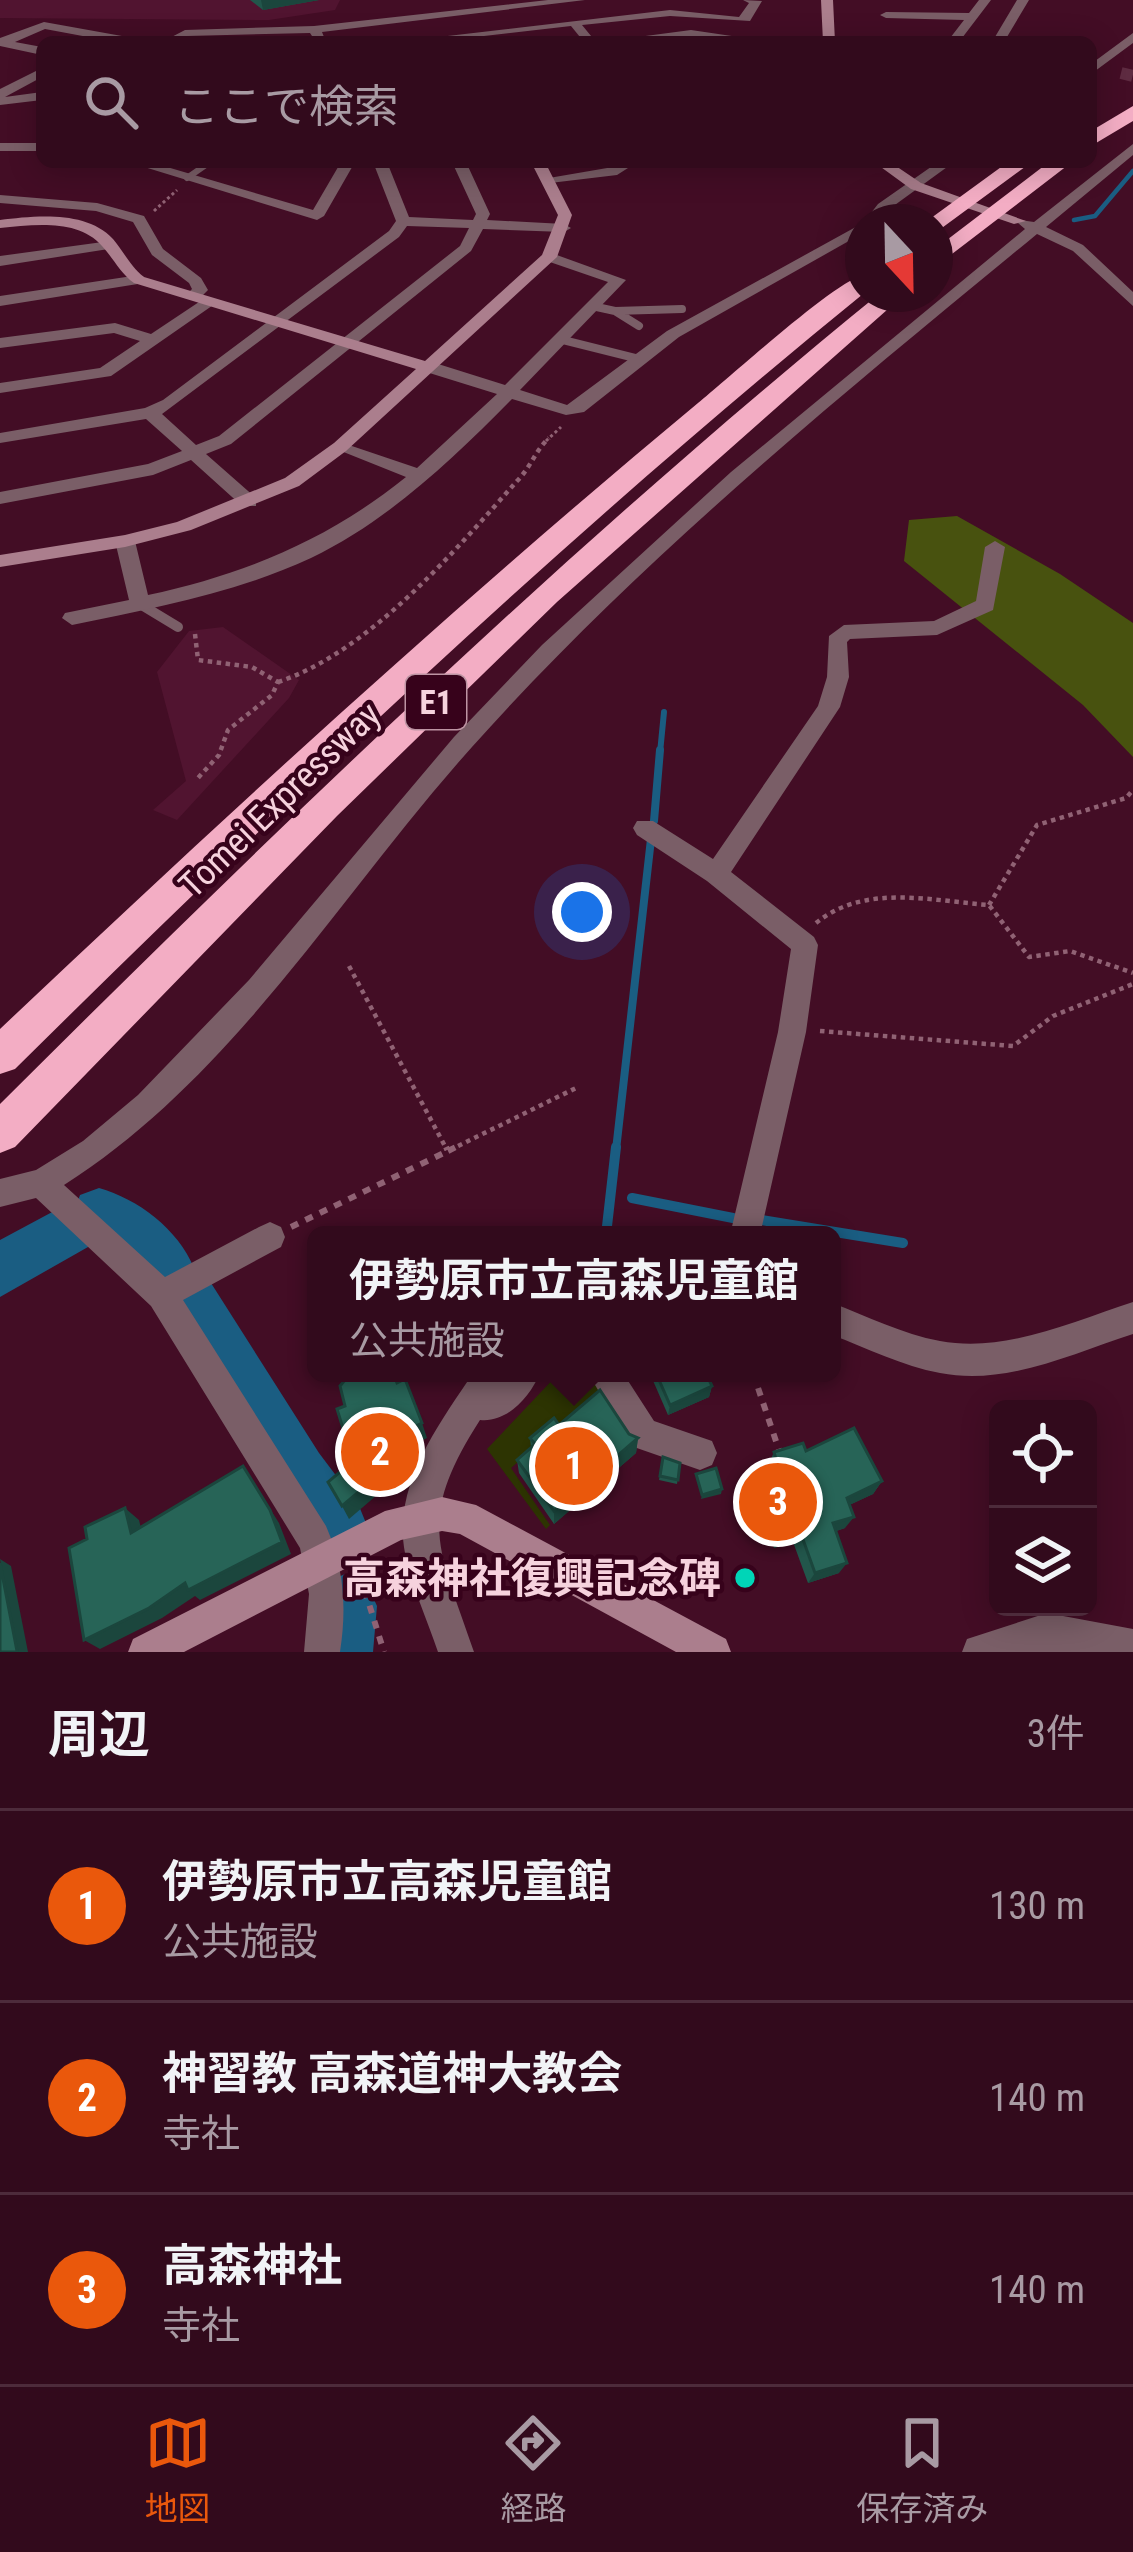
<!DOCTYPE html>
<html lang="ja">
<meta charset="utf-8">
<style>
:root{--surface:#320a1c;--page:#3d1829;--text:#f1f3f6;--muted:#a89aa3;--line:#4d2b3b;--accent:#ea580c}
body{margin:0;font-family:"Roboto Condensed","Noto Sans JP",sans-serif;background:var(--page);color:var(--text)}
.controls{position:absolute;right:36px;bottom:36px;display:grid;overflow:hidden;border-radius:18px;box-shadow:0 6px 30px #0003}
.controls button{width:108px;height:108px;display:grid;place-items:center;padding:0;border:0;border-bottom:3px solid var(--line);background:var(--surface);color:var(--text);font:60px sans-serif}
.compass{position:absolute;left:845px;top:204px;width:108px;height:108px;border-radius:50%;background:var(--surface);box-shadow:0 6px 30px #0003;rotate:158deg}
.you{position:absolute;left:582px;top:912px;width:42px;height:42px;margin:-30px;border:9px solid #fff;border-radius:50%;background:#1a73e8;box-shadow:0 0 0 18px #1a73e833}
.badge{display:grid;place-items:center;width:78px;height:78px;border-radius:50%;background:var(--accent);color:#fff;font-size:39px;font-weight:700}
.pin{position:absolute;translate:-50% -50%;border:6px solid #fff;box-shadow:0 3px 12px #0006}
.popup{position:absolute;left:307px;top:1226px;width:534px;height:156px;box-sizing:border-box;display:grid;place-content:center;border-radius:18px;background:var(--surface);filter:drop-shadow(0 3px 9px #0005);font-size:39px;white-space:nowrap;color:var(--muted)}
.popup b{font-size:45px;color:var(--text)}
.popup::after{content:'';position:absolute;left:50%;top:100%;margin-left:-24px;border:24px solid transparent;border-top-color:var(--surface)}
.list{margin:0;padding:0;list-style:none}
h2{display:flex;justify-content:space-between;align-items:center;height:156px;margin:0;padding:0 48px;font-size:51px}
h2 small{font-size:39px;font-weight:400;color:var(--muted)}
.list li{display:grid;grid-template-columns:78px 1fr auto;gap:36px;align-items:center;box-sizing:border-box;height:192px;padding:0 48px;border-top:3px solid var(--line)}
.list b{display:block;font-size:45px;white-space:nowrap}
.list p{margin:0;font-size:39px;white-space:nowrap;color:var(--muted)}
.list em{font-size:39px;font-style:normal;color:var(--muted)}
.icon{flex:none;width:66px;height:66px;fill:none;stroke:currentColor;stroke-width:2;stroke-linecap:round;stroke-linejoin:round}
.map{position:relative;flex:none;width:1133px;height:1652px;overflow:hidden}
.search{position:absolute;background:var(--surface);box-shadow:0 6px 30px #0003;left:36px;right:36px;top:36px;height:132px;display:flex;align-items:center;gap:30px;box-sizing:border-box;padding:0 42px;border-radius:18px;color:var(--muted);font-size:45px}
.sheet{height:732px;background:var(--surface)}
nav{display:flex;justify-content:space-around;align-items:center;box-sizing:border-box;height:168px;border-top:3px solid var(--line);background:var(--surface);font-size:33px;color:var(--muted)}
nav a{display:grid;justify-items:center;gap:6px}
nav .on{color:var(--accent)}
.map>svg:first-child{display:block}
.built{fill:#511430}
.green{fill:#2d3402}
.forest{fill:#48520f}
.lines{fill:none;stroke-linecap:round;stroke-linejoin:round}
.stream-far3{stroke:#1a5d82;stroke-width:4.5}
.stream-far2{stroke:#1a5d82;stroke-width:6}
.stream-far1{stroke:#1a5d82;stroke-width:8}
.stream{stroke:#1a5d82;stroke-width:10}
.river{fill:#1a5d82;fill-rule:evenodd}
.street-tunnel{stroke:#5e2b41;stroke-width:12;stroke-dasharray:12 6;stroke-linecap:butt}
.path-far2{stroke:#906274;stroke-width:3;stroke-dasharray:3 3;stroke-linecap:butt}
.path-far1{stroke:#906274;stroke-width:4.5;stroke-dasharray:4.5 4.5;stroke-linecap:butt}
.path{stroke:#906274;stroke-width:6;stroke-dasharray:8 8;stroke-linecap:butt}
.lane-far2{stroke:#7a5e67;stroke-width:6}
.lane-far1{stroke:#7a5e67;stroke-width:8}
.lane{stroke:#7a5e67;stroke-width:10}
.street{fill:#7a5e67;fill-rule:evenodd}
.secondary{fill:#ab7e8d;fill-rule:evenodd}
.highway{fill:#f3adc4;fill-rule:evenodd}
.wall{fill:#22564b}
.shaded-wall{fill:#1b463d}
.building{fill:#276457;stroke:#1b463d;stroke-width:3}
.poi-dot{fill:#00d5b7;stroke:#37021b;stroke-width:4.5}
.labels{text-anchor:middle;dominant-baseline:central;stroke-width:9;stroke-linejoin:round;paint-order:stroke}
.shield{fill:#37021b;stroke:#bd94a3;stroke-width:3}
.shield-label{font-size:33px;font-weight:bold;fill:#f6d2dd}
.street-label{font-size:36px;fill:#f6d2dd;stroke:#37021b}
.near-poi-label{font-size:42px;font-weight:bold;fill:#f6d2dd;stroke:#37021b;text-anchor:end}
</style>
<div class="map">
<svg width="1133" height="1652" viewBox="0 0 1133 1652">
<rect width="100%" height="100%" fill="#430d25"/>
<path class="built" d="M 0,0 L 340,0 L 335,10 L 269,20 L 0,18 Z
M 223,627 L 299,680 L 289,698 L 177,820 L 153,810 L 186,781 L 157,672 L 189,631 Z"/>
<path class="green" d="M 559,1373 L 589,1373 L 601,1390 L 511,1468 L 550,1525 L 546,1529 L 487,1449 Z"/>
<path class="forest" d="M 957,516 L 1060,574 L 1133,623 L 1133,757 L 1083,705 L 904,561 L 909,520 Z"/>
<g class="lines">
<path class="stream-far3" d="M 1074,220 L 1095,216 L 1133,171"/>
<path class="stream-far2" d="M 660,753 L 664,712"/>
<path class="stream-far1" d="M 654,821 L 660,750
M 616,1150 L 651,839"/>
<path class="stream" d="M 632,1198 L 733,1218
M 761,1220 L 903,1243
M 606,1235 L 616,1147"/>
<path class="river" d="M 99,1188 C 138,1199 178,1229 194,1268 L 204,1272 L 319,1453 L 359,1506 L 368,1528 L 359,1550 L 337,1559 L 315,1550 L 160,1297 L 151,1293 L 104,1240 L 93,1236 L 88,1247 L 0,1297 L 0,1240 L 69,1203 L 76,1206 L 80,1195 Z
M 345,1574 L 367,1584 L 377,1606 L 373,1652 L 309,1652 L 313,1606 L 323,1584 Z"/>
<path class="street-tunnel" d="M 1121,73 L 1133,76"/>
<path class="path-far2" d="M 154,211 L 177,190
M 546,441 L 561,427"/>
<path class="path-far1" d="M 195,634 L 198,660 L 252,667 L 278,682 L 272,695 L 228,730 L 219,755 L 197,779
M 278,682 C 369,652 454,552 517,481 C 531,467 535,451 549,438
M 989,905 L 1037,825 L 1126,798 L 1133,790
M 816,923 C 865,883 931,901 989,905 L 1029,957 L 1070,951 L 1133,973
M 349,966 L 447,1150
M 820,1031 L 1013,1046 L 1053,1016 L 1133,984
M 450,1150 L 578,1087"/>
<path class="path" d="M 448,1151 L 456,1147
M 291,1227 L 448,1151 L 446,1147
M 753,1373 L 780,1453
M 360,1575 L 384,1652"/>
<path class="lane-far2" d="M 187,178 L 210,162"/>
<path class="lane-far1" d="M 592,306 L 615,311 L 682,309
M 615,311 L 639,326
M 559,339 L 639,359"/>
<path class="lane" d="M 140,604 L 178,627"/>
<path class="street" d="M 548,0 L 585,0 L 322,32 L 326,42 L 316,42 L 310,33 L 187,36 L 177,42 L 162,42 L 185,30 L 314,26 Z
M 743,0 L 762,1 L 750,21 L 670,16 L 582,25 L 596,42 L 584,42 L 571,26 L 432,42 L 396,42 L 670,10 L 739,17 L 749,3 Z
M 979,0 L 991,0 L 959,42 L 947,42 L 964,20 L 886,18 L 880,15 L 886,12 L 969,13 Z
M 1017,0 L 1029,0 L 1004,42 L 992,42 Z
M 44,22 L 133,38 L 139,42 L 115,42 L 45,29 L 15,42 L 42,47 L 42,55 L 0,46 L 0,38 Z
M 691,30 L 772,42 L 691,36 L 600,42 Z
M 1133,33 L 1133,43 L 1091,74 L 1091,64 Z
M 780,38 L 892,38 L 898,42 L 774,42 Z
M 42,68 L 42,77 L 5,97 L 42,92 L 42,100 L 0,105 L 0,89 Z
M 0,143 L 42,143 L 42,151 L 0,151 Z
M 1133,144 L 1133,155 L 1046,227 L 1083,245 L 1133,292 L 1133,306 L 1073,251 L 1037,234 C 840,396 642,557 472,747 C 340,894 234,1077 64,1185 L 165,1277 L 259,1227 L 270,1222 L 281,1227 L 285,1237 L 281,1247 L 183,1300 L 326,1526 C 344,1568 347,1607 340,1652 L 304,1652 L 309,1594 L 300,1548 L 151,1306 L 36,1198 L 0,1207 L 0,1179 L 36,1170 L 83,1141 L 138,1095 L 249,980 L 454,737 L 542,645 L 731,472 L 1025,229 L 1018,223 L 1020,220 L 1034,222 Z
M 128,162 L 150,162 L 313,210 L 341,162 L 355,162 L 324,216 L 317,220 Z
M 373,162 L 387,162 L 409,217 L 473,220 L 476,214 L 452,162 L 466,162 L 490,214 L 487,220 L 564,224 L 571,228 L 564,232 L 483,229 L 471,251 L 231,444 L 206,454 L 256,498 L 256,506 L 242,506 L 191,460 L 153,475 L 0,504 L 0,492 L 148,464 L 182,451 L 146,419 L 0,443 L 0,433 L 145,408 L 163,400 L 389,231 L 396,221 ZM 407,226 L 469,228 L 460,246 L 219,436 L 196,445 L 162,414 L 399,237 Z
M 610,162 L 624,162 L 628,168 L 617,175 L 550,183 L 543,179 L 613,167 Z
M 938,162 L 954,162 L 888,210 L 879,222 L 864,222 L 878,204 Z
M 0,195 L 97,203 L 144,216 L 163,249 L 201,278 L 208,290 L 199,299 L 187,299 L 185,296 L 192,289 L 189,283 L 152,255 L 133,222 L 96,211 L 0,203 Z
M 863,223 L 863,233 L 679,337 L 584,412 L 566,415 L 512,399 C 453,459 388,521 311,558 C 236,593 153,608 72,625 L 62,618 L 65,613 L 129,600 L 115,541 L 118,537 L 132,537 L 135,541 L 148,595 C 245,574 328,540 406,477 L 331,447 L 340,442 L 417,468 L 497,394 L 423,371 L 423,363 L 435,363 L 505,385 L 608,282 L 544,260 L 544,254 L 554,254 L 626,280 L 520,390 L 567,405 L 667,331 Z
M 110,241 L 117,245 L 115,248 L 0,266 L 0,256 Z
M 139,275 L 144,277 L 144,283 L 0,306 L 0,296 Z
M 205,298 L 219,301 L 111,376 L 0,393 L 0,383 L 100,368 L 140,341 L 114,333 L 0,348 L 0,338 L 115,323 L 151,334 Z
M 995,541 L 1005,547 L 993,610 L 937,635 L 850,639 L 847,642 L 849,677 L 840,707 L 731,872 L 814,937 L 818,945 L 806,1032 L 760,1235 L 730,1235 L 778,1032 L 791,949 L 707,881 L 637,835 L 633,828 L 637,821 L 653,821 L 713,859 L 818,706 L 827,677 L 829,636 L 844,625 L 934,621 L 976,601 L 985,547 Z
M 1133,1302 L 1133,1334 C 1071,1354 1006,1386 940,1373 C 902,1366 867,1348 832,1335 L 832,1303 C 867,1316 902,1334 940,1341 C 1006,1353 1071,1322 1133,1302 Z
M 473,1373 L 540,1373 C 530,1397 507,1423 480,1420 C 415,1521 439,1548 474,1652 L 438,1652 C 427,1619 412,1587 405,1553 C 392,1486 438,1426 473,1373 Z
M 588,1373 L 623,1373 L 654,1421 L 712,1441 L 717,1453 L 712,1465 L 700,1470 L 631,1446 Z
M 1047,1613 L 1133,1629 L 1133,1652 L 962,1652 L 967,1639 Z"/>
<path class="secondary" d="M 821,0 L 833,0 L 835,42 L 823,42 Z
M 531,162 L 545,162 L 572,215 L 557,257 L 346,451 L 299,486 L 191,530 L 125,547 L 0,567 L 0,555 L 125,535 L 177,522 L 285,478 L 334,443 L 416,369 L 134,283 C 120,273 114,259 102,246 C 78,218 32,225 0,228 L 0,220 C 35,216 86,210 113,239 C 124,252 130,266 144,277 L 425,361 L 542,255 L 558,215 Z
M 874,162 L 890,162 L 921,183 L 1026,221 L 1014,224 L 911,189 Z
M 442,1497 L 476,1505 L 726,1639 L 731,1652 L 676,1652 L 460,1534 L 442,1531 L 401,1540 L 184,1652 L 128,1652 L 133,1639 L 385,1511 Z"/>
<path class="highway" d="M 1133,106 L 1133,121 L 1091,146 L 1091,131 Z
M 1008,162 L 1029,164 L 935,233 L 935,222 L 927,221 Z
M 1049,162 L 1072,162 L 935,267 L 935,249 Z
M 863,275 L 863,294 C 565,536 288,799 15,1069 L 0,1074 L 0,1029 C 227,814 457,603 698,403 C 729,378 833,283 863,275 Z
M 879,294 L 905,294 L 557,602 L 337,816 L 15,1147 L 0,1153 L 0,1104 C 283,822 569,546 879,294 Z"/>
</g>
<path class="wall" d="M 250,0 L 319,0 L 263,10 Z
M 652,1373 L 706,1373 L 712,1386 L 709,1397 L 668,1415 L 651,1376 Z
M 559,1425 L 629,1434 L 638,1438 L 636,1453 L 554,1524 L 519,1473 L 517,1460 L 531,1448 L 530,1438 Z
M 806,1451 L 882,1481 L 873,1494 L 849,1505 L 845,1528 L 836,1531 L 839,1573 L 808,1583 L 793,1542 L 774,1548 L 757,1480 L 763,1467 L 768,1466 L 774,1452 Z
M 663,1457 L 680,1463 L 677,1484 L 659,1480 Z"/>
<path class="shaded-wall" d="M 261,0 L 319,0 L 263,10 Z
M 712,1386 L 709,1397 L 668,1415 L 670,1405 Z
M 422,1423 L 427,1438 L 394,1454 L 388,1439 Z
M 638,1438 L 636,1453 L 554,1524 L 554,1511 Z
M 400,1457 L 405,1471 L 349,1519 L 342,1506 Z
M 243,1466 L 279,1523 L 291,1554 L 200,1600 L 195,1596 L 162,1618 L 100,1649 L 84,1640 Z
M 882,1481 L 873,1494 L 839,1510 L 847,1498 Z
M 722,1489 L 721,1494 L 701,1499 L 702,1495 Z
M 125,1508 L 139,1520 L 145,1545 L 131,1533 Z
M 854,1517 L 845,1528 L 825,1535 L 833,1523 Z
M 800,1531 L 793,1542 L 774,1548 L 780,1537 Z
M 0,1559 L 11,1566 L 28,1652 L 15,1652 Z
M 847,1563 L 839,1573 L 808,1583 L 815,1573 Z"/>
<path class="building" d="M 362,1373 L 393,1373 L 397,1383 L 405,1379 L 422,1423 L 388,1439 L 400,1457 L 342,1506 L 328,1482 L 353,1461 L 337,1409 L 345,1406 L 340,1386 L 345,1380 Z
M 656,1373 L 706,1373 L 712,1386 L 670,1405 Z
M 600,1390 L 629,1434 L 638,1438 L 554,1511 L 517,1460 L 535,1444 L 530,1438 L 554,1418 L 559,1425 Z
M 854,1428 L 882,1481 L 847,1498 L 854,1517 L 833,1523 L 847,1563 L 815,1573 L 800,1531 L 780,1537 L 763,1467 L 777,1463 L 774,1452 L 803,1443 L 806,1451 Z
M 663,1457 L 680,1463 L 678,1480 L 660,1476 Z
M 243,1466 L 270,1510 L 282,1542 L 188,1590 L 185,1583 L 149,1608 L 84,1640 L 69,1548 L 87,1539 L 85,1527 L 125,1508 L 131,1533 Z
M 716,1468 L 722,1489 L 702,1495 L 696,1474 Z
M 0,1563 L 17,1651 L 15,1652 L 0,1652 Z"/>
<circle class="poi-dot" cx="745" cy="1578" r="12"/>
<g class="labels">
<rect class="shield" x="406" y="675" width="60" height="54" rx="9"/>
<g class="shield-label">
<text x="436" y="702">E1</text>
</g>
<g class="street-label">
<text transform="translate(280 800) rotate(-44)">Tomei Expressway</text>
</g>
<g class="near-poi-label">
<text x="721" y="1578">高森神社復興記念碑</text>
</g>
</g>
</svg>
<div class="controls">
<button><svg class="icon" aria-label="locate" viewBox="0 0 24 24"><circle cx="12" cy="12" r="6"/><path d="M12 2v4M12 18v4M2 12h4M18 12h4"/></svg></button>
<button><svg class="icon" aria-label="layers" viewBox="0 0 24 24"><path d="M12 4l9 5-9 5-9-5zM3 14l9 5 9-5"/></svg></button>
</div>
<svg class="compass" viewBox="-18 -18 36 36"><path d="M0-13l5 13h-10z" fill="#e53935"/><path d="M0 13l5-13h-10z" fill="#a89aa3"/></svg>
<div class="you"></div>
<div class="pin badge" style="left:574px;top:1466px">1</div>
<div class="popup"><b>伊勢原市立高森児童館</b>公共施設</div>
<div class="pin badge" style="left:380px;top:1452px">2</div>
<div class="pin badge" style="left:778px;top:1502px">3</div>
<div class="search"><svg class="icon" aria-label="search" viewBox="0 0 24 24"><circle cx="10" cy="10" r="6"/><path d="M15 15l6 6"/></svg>ここで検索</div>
</div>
<section class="sheet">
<h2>周辺<small>3件</small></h2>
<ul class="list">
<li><span class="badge">1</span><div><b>伊勢原市立高森児童館</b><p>公共施設</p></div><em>130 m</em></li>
<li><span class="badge">2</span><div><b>神習教 高森道神大教会</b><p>寺社</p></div><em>140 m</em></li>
<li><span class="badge">3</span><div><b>高森神社</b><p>寺社</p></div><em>140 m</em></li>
</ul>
</section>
<nav>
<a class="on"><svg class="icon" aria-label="map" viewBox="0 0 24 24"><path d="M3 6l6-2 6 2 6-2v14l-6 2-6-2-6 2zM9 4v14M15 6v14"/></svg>地図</a>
<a><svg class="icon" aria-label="directions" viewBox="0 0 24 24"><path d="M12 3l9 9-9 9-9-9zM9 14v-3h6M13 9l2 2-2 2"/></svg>経路</a>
<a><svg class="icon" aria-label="saved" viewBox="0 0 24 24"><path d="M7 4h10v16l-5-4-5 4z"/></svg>保存済み</a>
</nav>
